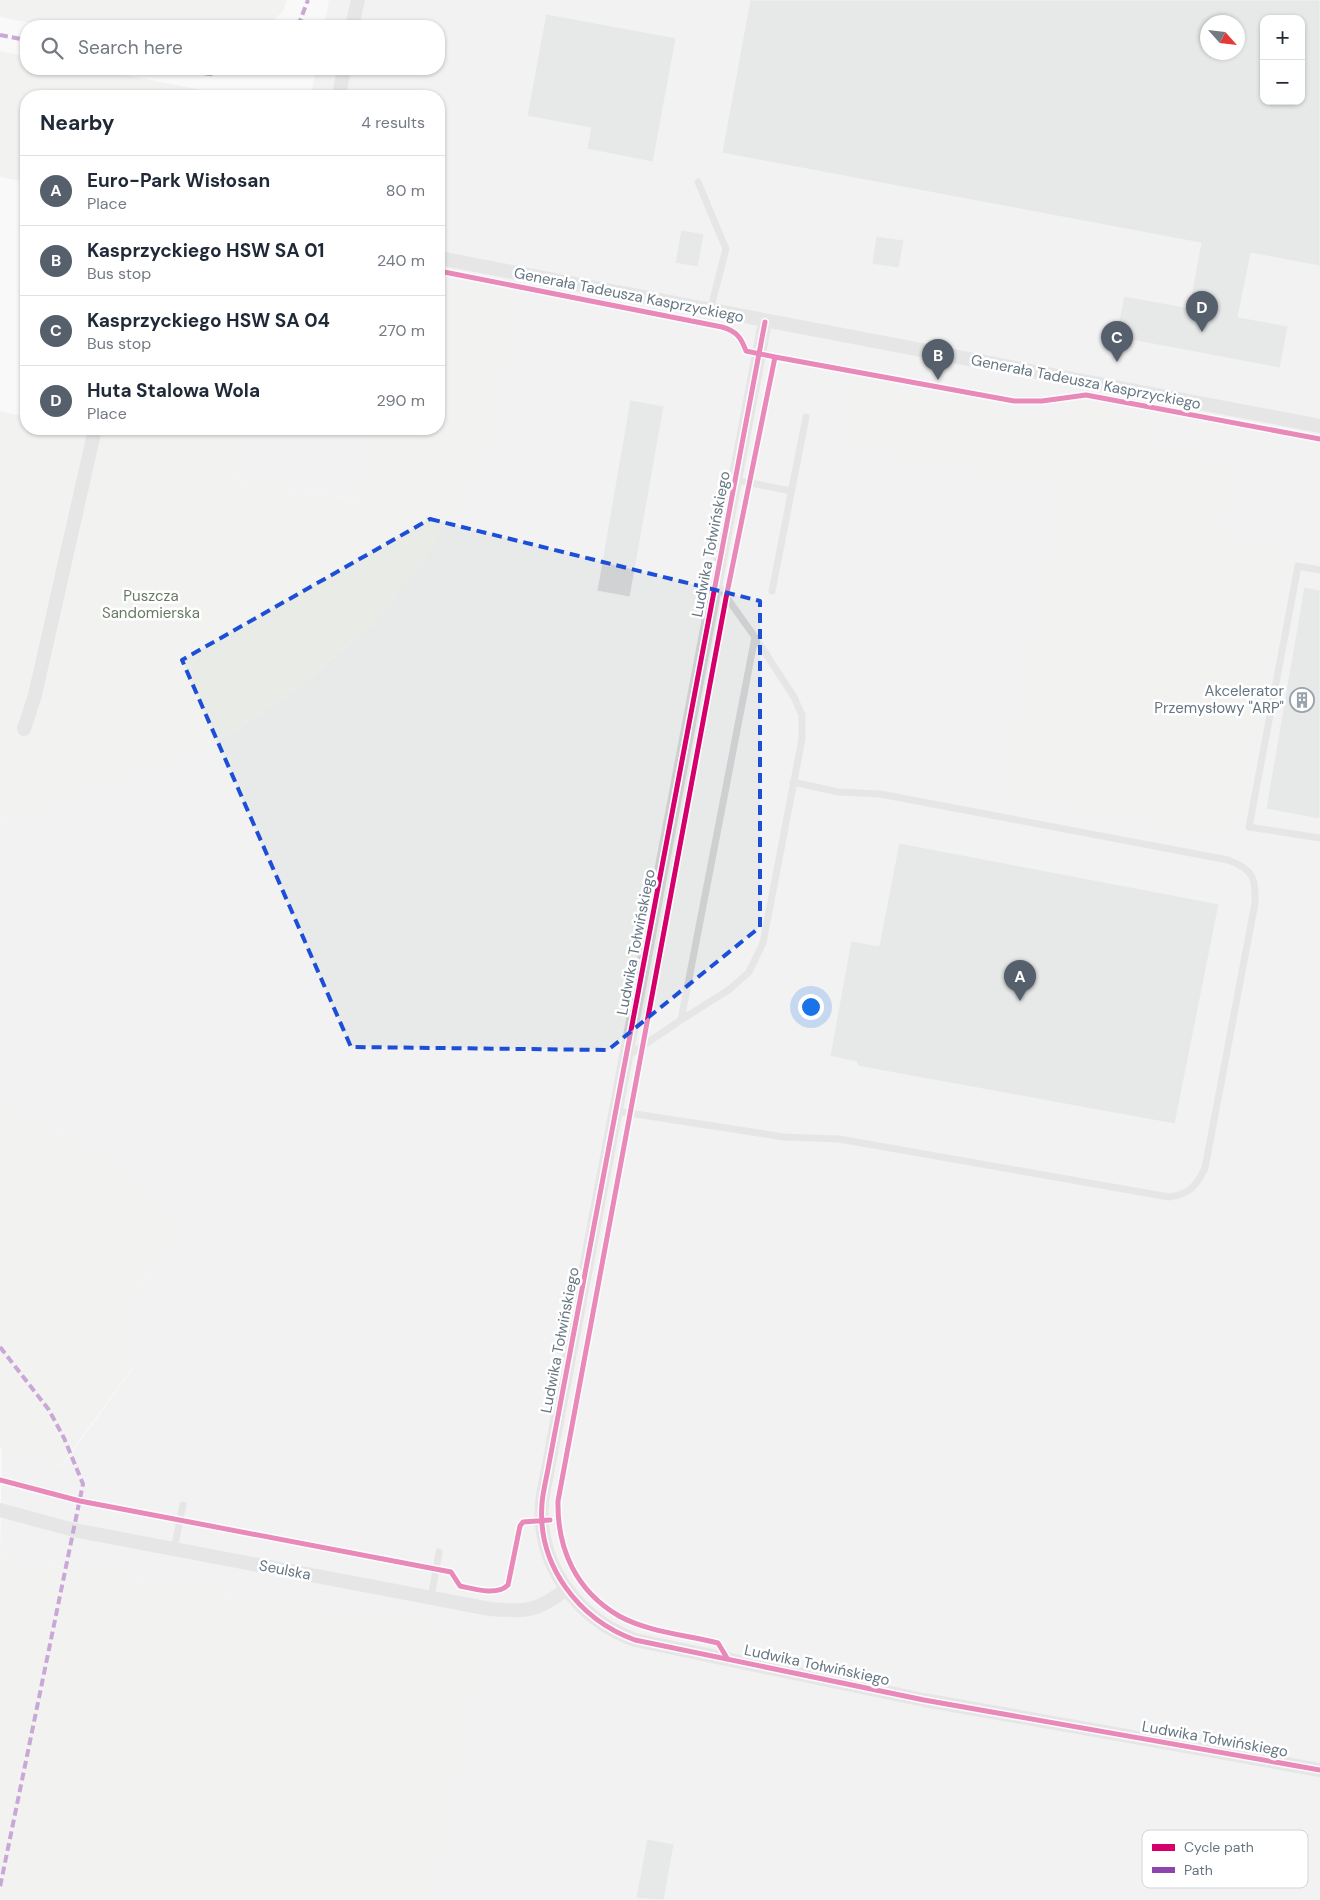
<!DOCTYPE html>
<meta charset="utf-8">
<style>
:root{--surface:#fff;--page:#f6f6f7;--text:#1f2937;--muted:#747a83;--line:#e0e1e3;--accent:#56606c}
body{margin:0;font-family:"DM Sans",sans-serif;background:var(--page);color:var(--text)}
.controls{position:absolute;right:15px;top:15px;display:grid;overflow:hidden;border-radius:10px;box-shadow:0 1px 4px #0004}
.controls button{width:45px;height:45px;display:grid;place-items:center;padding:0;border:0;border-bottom:1px solid var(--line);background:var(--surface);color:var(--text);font:25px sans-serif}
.compass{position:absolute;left:1200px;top:15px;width:45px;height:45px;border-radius:50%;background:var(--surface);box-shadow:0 1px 4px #0004;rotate:117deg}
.you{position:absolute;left:810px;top:1006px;width:18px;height:18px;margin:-12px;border:4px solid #fff;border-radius:50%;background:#1a73e8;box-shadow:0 0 0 8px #1a73e833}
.badge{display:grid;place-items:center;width:32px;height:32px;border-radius:50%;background:var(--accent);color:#fff;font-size:16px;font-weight:700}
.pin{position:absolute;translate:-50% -41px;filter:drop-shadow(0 1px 2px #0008)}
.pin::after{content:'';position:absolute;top:26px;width:18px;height:15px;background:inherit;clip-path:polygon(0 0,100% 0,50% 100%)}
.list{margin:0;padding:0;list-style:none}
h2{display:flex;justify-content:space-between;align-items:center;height:65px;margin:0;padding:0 20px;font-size:21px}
h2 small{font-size:16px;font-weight:400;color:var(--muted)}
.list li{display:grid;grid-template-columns:32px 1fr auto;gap:15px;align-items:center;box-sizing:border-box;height:70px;padding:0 20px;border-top:1px solid var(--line)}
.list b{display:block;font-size:19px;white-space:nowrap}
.list p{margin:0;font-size:16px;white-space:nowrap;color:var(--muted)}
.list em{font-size:16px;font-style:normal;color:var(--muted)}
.icon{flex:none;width:28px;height:28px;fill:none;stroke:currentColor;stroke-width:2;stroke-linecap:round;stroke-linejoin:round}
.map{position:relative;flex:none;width:1320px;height:1900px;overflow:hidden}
.search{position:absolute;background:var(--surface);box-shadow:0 1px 4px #0004;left:20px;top:20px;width:425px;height:55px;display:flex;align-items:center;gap:12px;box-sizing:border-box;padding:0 18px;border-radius:20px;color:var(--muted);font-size:19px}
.panel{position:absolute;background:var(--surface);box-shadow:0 1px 4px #0004;left:20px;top:90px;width:425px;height:345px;border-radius:20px}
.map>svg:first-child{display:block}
.built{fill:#e8e9e9;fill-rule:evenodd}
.green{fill:#e8ebe6}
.building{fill:#d0d2d3;stroke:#e8e8e8;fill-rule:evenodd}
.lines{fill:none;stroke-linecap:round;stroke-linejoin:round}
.lane{stroke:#cecfd0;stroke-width:7}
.street{stroke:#cecfd0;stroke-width:14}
.quiet{stroke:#8e44ad;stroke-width:4;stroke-dasharray:8 4;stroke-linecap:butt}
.cycleway-casing{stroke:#fff;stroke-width:8}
.cycleway{stroke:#d6006c;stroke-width:5}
.marked{fill:none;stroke:#1d4ed8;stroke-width:4;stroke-dasharray:10 6;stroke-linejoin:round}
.labels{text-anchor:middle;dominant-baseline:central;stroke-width:5;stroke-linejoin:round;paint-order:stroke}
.street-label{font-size:15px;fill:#657683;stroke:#fff}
.park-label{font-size:15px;fill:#687a64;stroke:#fff}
.poi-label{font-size:15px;fill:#657683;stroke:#fff;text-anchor:end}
.key{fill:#fff;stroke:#d1d6da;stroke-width:1}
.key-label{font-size:14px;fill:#657683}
</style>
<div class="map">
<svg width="1320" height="1900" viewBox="0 0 1320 1900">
<rect width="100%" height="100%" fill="#f9f9f9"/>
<path class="built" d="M 329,0 L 1320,0 L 1320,1900 L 431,1900 L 483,1634 L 0,1558 L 2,1448 L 62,1466 L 133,1368 L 122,1310 L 180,1233 L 82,1143 L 0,1104 L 0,822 L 147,770 L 234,731 L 294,691 L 374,623 L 513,296 L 439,284 L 439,96 L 311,96 L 316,69 L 439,69 L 439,26 L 324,26 ZM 1264,19 L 1301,19 L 1301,101 L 1264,101 ZM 1208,22 L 1238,22 L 1238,52 L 1208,52 Z
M 242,429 L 370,429 L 358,500 L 232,479 Z"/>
<path class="green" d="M 0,0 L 287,0 L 283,11 L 268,26 L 45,26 L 0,17 Z
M 0,51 L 26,56 L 26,69 L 93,69 L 234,96 L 26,96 L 26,182 L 0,177 Z
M 439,284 L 513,296 L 491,443 L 424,562 L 374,623 L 294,691 L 234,731 L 147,770 L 0,822 L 0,411 L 26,417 L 26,429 L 242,429 L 232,479 L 357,500 L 370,429 L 439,429 Z
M 857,383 L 1070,425 L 1075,403 L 1155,420 L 1148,448 L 1232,462 L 1220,539 L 1292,554 L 1234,838 L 1000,795 L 1065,490 L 845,446 Z
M 0,1104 L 82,1143 L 142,1182 L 180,1233 L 122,1310 L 133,1367 L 61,1466 L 0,1448 Z
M 1320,1206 L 1320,1257 L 1302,1255 Z
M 0,1558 L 484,1634 L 431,1900 L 0,1900 Z"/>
<path class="building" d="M 750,0 L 1320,0 L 1320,266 L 1251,253 L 1238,317 L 1288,326 L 1280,368 L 1116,337 L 1124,296 L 1189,308 L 1201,243 L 722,153 ZM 1264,19 L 1301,19 L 1301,101 L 1264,101 ZM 1208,22 L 1238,22 L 1238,52 L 1208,52 Z
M 546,14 L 676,38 L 653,162 L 587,149 L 591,128 L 527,116 Z
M 681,230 L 704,234 L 698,267 L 675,263 Z
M 876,236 L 904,240 L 899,268 L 872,264 Z
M 630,400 L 664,406 L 630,597 L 597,591 Z
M 1304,587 L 1320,590 L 1320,819 L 1266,809 Z
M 899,843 L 1219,904 L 1175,1124 L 857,1066 L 857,1062 L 830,1056 L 851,941 L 879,946 Z
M 647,1839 L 674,1844 L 664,1900 L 636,1898 Z"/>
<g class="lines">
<path class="lane" d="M 698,182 L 726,249 L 710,311
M 736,480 L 791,491
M 1320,570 L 1298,566 L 1249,827 L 1320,838
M 772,591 L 806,417
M 681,1020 L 730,989 L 749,972 L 763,943 L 802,739 L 802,715 L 794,697 L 755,637
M 626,1057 L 681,1020 L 755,637 L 717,584
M 616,1111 L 784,1137 L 839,1139 L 1169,1197 C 1189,1195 1197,1185 1205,1168 L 1255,903 C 1256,878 1253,869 1228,860 L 880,794 L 838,792 L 793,782
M 174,1549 L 183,1505
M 431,1598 L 439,1552"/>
<path class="street" d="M 352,26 L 358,0
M 339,96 L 344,69
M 439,258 L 1320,426
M 765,322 L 548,1469 C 546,1480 543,1492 542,1503 C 537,1565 578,1619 635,1640 L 924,1700 L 1320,1770
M 24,729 L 35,695 L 95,429
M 0,1510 L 74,1530 L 490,1609 C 525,1612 538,1612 566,1589"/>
<path class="quiet" d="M 298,26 L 308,0
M 0,35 L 26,40
M 169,69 L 210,74 L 238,69
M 0,1347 L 49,1410 L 64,1438 L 83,1484 L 0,1887"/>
<defs>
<path id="cycleway" d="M 439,271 L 722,327 C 736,331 741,337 746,351 L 775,357 L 1014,401 L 1042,401 L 1086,395 L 1320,439
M 765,322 L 548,1469 C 546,1480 543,1492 542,1503 C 537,1565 578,1619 635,1640 L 924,1700 L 1320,1770
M 0,1480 L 80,1501 L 451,1572 L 460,1586 C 474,1589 497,1596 508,1585 L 520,1526 L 523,1522 L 550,1520
M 727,1658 L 718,1643 C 686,1635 648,1632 619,1616 C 576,1591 557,1549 558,1501 L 726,598 L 775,357"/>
</defs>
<use href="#cycleway" class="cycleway-casing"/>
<use href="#cycleway" class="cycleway"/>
</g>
<path d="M0 0H1320V1900H0ZM 430,519 L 760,601 L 760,927 L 608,1050 L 351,1047 L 182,660 Z" fill="#f9f9f9" fill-opacity=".55" fill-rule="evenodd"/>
<path class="marked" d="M 430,519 L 760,601 L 760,927 L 608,1050 L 351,1047 L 182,660 Z"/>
<defs>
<symbol id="building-ring" viewBox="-11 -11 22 22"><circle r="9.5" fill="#fff" stroke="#99a4ac" stroke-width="1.5"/><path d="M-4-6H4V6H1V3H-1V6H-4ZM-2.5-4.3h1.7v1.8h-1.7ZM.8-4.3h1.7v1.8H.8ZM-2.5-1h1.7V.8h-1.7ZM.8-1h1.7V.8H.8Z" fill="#99a4ac"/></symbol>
</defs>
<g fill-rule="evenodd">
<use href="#building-ring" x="1288" y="686" width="28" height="28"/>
</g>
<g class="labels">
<g class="street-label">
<text transform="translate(629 295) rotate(11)">Generała Tadeusza Kasprzyckiego</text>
<text transform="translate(1086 382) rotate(11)">Generała Tadeusza Kasprzyckiego</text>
<text transform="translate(711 544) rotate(-79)">Ludwika Tołwińskiego</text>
<text transform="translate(636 942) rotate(-79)">Ludwika Tołwińskiego</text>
<text transform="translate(560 1340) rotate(-79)">Ludwika Tołwińskiego</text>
<text transform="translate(285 1570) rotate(11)">Seulska</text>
<text transform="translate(817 1665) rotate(12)">Ludwika Tołwińskiego</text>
<text transform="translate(1215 1739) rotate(10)">Ludwika Tołwińskiego</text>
</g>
<g class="park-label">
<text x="151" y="596">Puszcza<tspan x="151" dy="17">Sandomierska</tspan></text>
</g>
<g class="poi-label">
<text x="1284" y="691">Akcelerator<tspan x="1284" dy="17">Przemysłowy "ARP"</tspan></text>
</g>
</g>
<rect x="1142" y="1830" width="166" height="58" rx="8" class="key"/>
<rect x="1152" y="1844" width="23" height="7" fill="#d6006c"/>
<rect x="1152" y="1867" width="23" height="6" fill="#8e44ad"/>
<g class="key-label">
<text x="1184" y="1852">Cycle path</text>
<text x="1184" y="1875">Path</text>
</g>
</svg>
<div class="controls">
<button>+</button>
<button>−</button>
</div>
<svg class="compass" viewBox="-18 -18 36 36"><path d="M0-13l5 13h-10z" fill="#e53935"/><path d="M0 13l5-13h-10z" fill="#747a83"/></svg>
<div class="you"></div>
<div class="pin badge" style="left:1020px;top:1001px">A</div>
<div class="pin badge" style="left:938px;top:380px">B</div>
<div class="pin badge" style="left:1117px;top:362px">C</div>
<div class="pin badge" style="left:1202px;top:332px">D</div>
<div class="search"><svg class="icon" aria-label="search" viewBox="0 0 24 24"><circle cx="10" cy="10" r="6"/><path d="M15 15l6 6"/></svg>Search here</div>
<section class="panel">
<h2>Nearby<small>4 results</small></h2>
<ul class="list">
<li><span class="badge">A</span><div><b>Euro-Park Wisłosan</b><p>Place</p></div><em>80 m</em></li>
<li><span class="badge">B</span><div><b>Kasprzyckiego HSW SA 01</b><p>Bus stop</p></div><em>240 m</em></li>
<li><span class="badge">C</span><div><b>Kasprzyckiego HSW SA 04</b><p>Bus stop</p></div><em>270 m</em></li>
<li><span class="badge">D</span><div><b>Huta Stalowa Wola</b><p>Place</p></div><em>290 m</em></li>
</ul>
</section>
</div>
